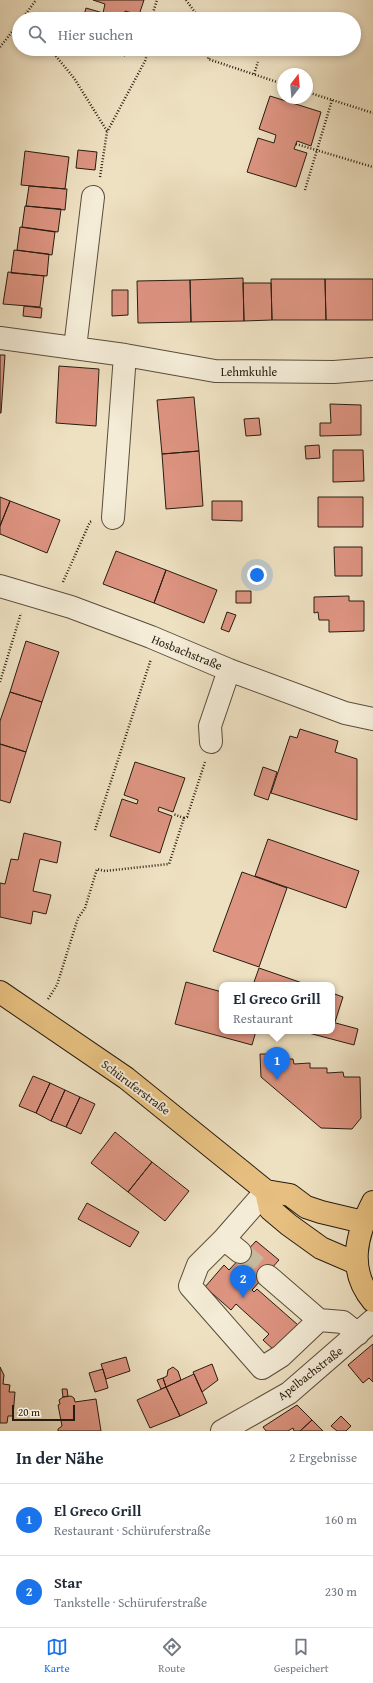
<!DOCTYPE html>
<html lang="de">
<meta charset="utf-8">
<style>
:root{--surface:#fff;--page:#f2f2f3;--text:#1f2937;--muted:#747a83;--line:#e0e1e3;--accent:#1a73e8}
body{margin:0;font-family:"Gentium Book Plus",serif;background:var(--page);color:var(--text)}
.compass{position:absolute;left:277px;top:68px;width:36px;height:36px;border-radius:50%;background:var(--surface);box-shadow:0 2px 6px #0003;rotate:16deg}
.scale{position:absolute;left:12px;bottom:10px;width:63px;box-sizing:border-box;padding-left:4px;border:2px solid #281c10;border-top:0;font-size:11px;line-height:14px;white-space:nowrap;color:#281c10;-webkit-text-stroke:3px #f4ecd7;paint-order:stroke}
.you{position:absolute;left:257px;top:575px;width:14px;height:14px;margin:-10px;border:3px solid #fff;border-radius:50%;background:#1a73e8;box-shadow:0 0 0 6px #1a73e833}
.badge{display:grid;place-items:center;width:26px;height:26px;border-radius:50%;background:var(--accent);color:#fff;font-size:13px;font-weight:700}
.pin{position:absolute;translate:-50% -33px;filter:drop-shadow(0 1px 2px #0008)}
.pin::after{content:'';position:absolute;top:21px;width:14px;height:12px;background:inherit;clip-path:polygon(0 0,100% 0,50% 100%)}
.popup{position:absolute;left:219px;top:982px;width:116px;height:52px;box-sizing:border-box;display:grid;place-content:center;border-radius:8px;background:var(--surface);filter:drop-shadow(0 1px 3px #0005);font-size:13px;white-space:nowrap;color:var(--muted)}
.popup b{font-size:15px;color:var(--text)}
.popup::after{content:'';position:absolute;left:50%;top:100%;margin-left:-8px;border:8px solid transparent;border-top-color:var(--surface)}
.list{margin:0;padding:0;list-style:none}
h2{display:flex;justify-content:space-between;align-items:center;height:52px;margin:0;padding:0 16px;font-size:17px}
h2 small{font-size:13px;font-weight:400;color:var(--muted)}
.list li{display:grid;grid-template-columns:26px 1fr auto;gap:12px;align-items:center;box-sizing:border-box;height:72px;padding:0 16px;border-top:1px solid var(--line)}
.list b{display:block;font-size:15px;white-space:nowrap}
.list p{margin:0;font-size:13px;white-space:nowrap;color:var(--muted)}
.list em{font-size:13px;font-style:normal;color:var(--muted)}
.icon{flex:none;width:22px;height:22px;fill:none;stroke:currentColor;stroke-width:2;stroke-linecap:round;stroke-linejoin:round}
.map{position:relative;flex:none;width:373px;height:1431px;overflow:hidden}
.search{position:absolute;background:var(--surface);box-shadow:0 2px 6px #0003;left:12px;right:12px;top:12px;height:44px;display:flex;align-items:center;gap:10px;box-sizing:border-box;padding:0 14px;border-radius:22px;color:var(--muted);font-size:15px}
.sheet{height:196px;background:var(--surface)}
nav{display:flex;justify-content:space-around;align-items:center;box-sizing:border-box;height:56px;border-top:1px solid var(--line);background:var(--surface);font-size:11px;color:var(--muted)}
nav a{display:grid;justify-items:center;gap:2px}
nav .on{color:var(--accent)}
.map>svg:first-child{display:block}
.building{fill:#dd9481;stroke:#281c10}
.lines{fill:none;stroke-linecap:round;stroke-linejoin:round}
.minor-tunnel{stroke:#c6ba9e;stroke-width:22;stroke-dasharray:22 11;stroke-linecap:butt}
.minor-casing{stroke:#5a4d3c;stroke-width:24}
.major-casing{stroke:#281c10;stroke-width:24}
.path{stroke:#281c10;stroke-width:2.5;stroke-dasharray:1 2;stroke-linecap:butt}
.minor{stroke:#f4ecd7;stroke-width:22}
.major{stroke:#e7c081;stroke-width:22}
.labels{text-anchor:middle;dominant-baseline:central;stroke-width:4;stroke-linejoin:round;paint-order:stroke}
.street-label{font-size:12px;fill:#281c10;stroke:#f4ecd7}
</style>
<div class="map">
<svg width="373" height="1431" viewBox="0 0 373 1431">
<rect width="100%" height="100%" fill="#eee1c2"/>
<filter id="stains"><feTurbulence type="fractalNoise" baseFrequency=".005" numOctaves="4"/><feColorMatrix values="0 0 0 0 .2 0 0 0 0 .09 0 0 0 0 .02 0 0 0 .5 -.17"/></filter>
<radialGradient id="worn" r=".72"><stop offset=".6" stop-color="#630" stop-opacity="0"/><stop offset="1" stop-color="#630" stop-opacity=".3"/></radialGradient>
<path class="building" d="M 93,0 L 144,0 L 139,15 L 125,11 L 123,18 L 125,19 L 83,19 L 86,8 L 103,13 L 105,4 Z
M 101,49 L 127,49 L 125,56 Z
M 270,96 L 321,112 L 311,146 L 297,141 L 294,149 L 307,153 L 296,187 L 247,172 L 258,138 L 274,143 L 276,135 L 259,129 Z
M 78,150 L 97,152 L 95,170 L 76,168 Z
M 25,151 L 69,157 L 65,189 L 21,185 Z
M 29,186 L 67,189 L 65,210 L 26,206 Z
M 25,206 L 61,209 L 58,232 L 22,227 Z
M 20,227 L 55,232 L 52,255 L 17,250 Z
M 14,250 L 49,254 L 47,276 L 11,273 Z
M 8,272 L 44,276 L 40,307 L 3,304 Z
M 243,278 L 244,321 L 191,322 L 190,280 Z
M 271,279 L 325,279 L 326,320 L 272,320 Z
M 325,279 L 373,279 L 373,320 L 326,320 Z
M 190,280 L 191,322 L 138,323 L 137,281 Z
M 243,283 L 271,283 L 272,320 L 244,321 Z
M 112,290 L 128,290 L 128,315 L 112,316 Z
M 24,306 L 42,308 L 41,318 L 23,316 Z
M 0,355 L 5,355 L 1,413 L 0,413 Z
M 59,366 L 99,369 L 96,426 L 56,423 Z
M 194,397 L 199,451 L 162,454 L 157,400 Z
M 330,404 L 361,405 L 361,435 L 320,436 L 320,423 L 331,423 Z
M 259,418 L 261,435 L 246,436 L 244,419 Z
M 319,445 L 320,458 L 306,459 L 305,446 Z
M 333,450 L 363,450 L 364,481 L 333,482 Z
M 199,451 L 203,506 L 166,509 L 162,454 Z
M 0,497 L 10,501 L 0,526 Z
M 318,497 L 363,497 L 363,527 L 318,527 Z
M 10,501 L 60,520 L 47,553 L 0,534 L 0,526 Z
M 212,501 L 242,501 L 242,521 L 212,520 Z
M 334,547 L 362,547 L 362,576 L 335,576 Z
M 116,551 L 166,570 L 154,603 L 103,584 Z
M 166,570 L 217,590 L 204,623 L 154,603 Z
M 236,591 L 251,591 L 251,603 L 236,603 Z
M 349,596 L 349,601 L 364,601 L 364,631 L 329,632 L 329,620 L 319,620 L 318,612 L 314,613 L 314,597 Z
M 227,612 L 236,615 L 229,632 L 221,629 Z
M 26,641 L 59,652 L 42,702 L 10,692 Z
M 10,692 L 42,702 L 26,752 L 0,744 L 0,721 Z
M 300,729 L 338,741 L 335,752 L 357,759 L 357,820 L 271,793 L 290,736 L 297,738 Z
M 0,744 L 26,752 L 10,803 L 0,800 Z
M 135,762 L 185,778 L 173,812 L 159,807 L 158,811 L 172,816 L 160,853 L 110,836 L 122,799 L 137,804 L 138,800 L 124,795 Z
M 263,767 L 277,772 L 268,800 L 254,795 Z
M 24,833 L 61,842 L 57,863 L 40,859 L 33,891 L 51,895 L 46,914 L 33,911 L 31,924 L 0,917 L 0,883 L 5,884 L 11,859 L 18,860 Z
M 268,839 L 359,871 L 346,908 L 255,876 Z
M 242,872 L 287,888 L 259,967 L 213,951 Z
M 259,968 L 308,985 L 253,985 Z
M 186,982 L 222,992 L 222,1031 L 256,1031 L 252,1045 L 175,1024 Z
M 332,993 L 343,997 L 335,1022 L 332,1022 Z
M 332,1022 L 358,1029 L 354,1045 L 301,1031 L 332,1031 Z
M 260,1054 L 277,1054 L 277,1059 L 293,1059 L 294,1064 L 310,1063 L 310,1068 L 327,1068 L 327,1073 L 343,1072 L 344,1077 L 360,1077 L 361,1118 L 352,1129 L 321,1128 L 261,1077 Z
M 33,1076 L 50,1083 L 36,1113 L 19,1106 Z
M 50,1083 L 65,1090 L 51,1121 L 36,1113 Z
M 65,1090 L 80,1097 L 66,1127 L 51,1121 Z
M 80,1097 L 95,1104 L 81,1134 L 66,1127 Z
M 115,1132 L 152,1162 L 128,1192 L 91,1163 Z
M 152,1162 L 189,1191 L 165,1221 L 128,1192 Z
M 87,1203 L 139,1232 L 130,1247 L 78,1219 Z
M 256,1241 L 279,1260 L 252,1290 L 254,1292 L 257,1289 L 298,1325 L 275,1351 L 263,1340 L 269,1334 L 236,1304 L 231,1310 L 205,1287 L 224,1265 L 229,1270 Z
M 373,1344 L 373,1382 L 369,1378 L 363,1383 L 348,1365 Z
M 126,1357 L 130,1371 L 106,1379 L 101,1364 Z
M 212,1364 L 218,1380 L 202,1392 L 193,1372 Z
M 0,1367 L 4,1375 L 3,1384 L 10,1385 L 9,1392 L 15,1392 L 13,1416 L 8,1416 L 7,1423 L 0,1423 Z
M 173,1367 L 178,1371 L 181,1380 L 166,1387 L 163,1378 L 167,1376 L 168,1370 Z
M 103,1369 L 108,1388 L 95,1392 L 89,1373 Z
M 194,1374 L 207,1403 L 180,1416 L 166,1387 Z
M 163,1378 L 166,1387 L 161,1389 L 157,1380 Z
M 166,1387 L 180,1416 L 150,1428 L 137,1400 Z
M 62,1389 L 67,1389 L 68,1396 L 63,1397 Z
M 71,1396 L 74,1398 L 75,1402 L 96,1399 L 101,1431 L 58,1431 L 58,1429 L 62,1426 L 58,1405 L 60,1404 L 59,1400 L 63,1397 Z
M 297,1405 L 312,1420 L 300,1431 L 294,1431 L 293,1428 L 288,1431 L 266,1431 L 263,1427 Z
M 341,1416 L 351,1426 L 346,1431 L 337,1431 L 331,1426 Z
M 312,1420 L 323,1431 L 300,1431 Z"/>
<g class="lines">
<path class="minor-tunnel" d="M 240,1252 L 268,1276"/>
<defs>
<path id="minor" d="M 0,338 L 125,355 L 215,371 L 334,372 L 373,369
M 75,348 L 93,197
M 113,518 L 125,355
M 0,586 L 71,607 L 151,637 L 229,670 L 345,713 L 373,719
M 211,742 L 210,726 L 229,670
M 224,1239 L 198,1265 L 190,1286 L 262,1368 L 281,1356 L 319,1320
M 240,1252 L 224,1239 L 266,1191
M 268,1276 L 319,1320 L 343,1322 L 358,1334
M 222,1431 L 289,1393 L 373,1320"/>
<path id="major" d="M 0,992 L 126,1078 L 266,1191 L 290,1195 L 306,1207 L 321,1212 L 363,1222
M 266,1191 L 270,1209 L 289,1225 L 321,1248 L 356,1263
M 373,1202 C 356,1235 347,1270 373,1301"/>
</defs>
<use href="#minor" class="minor-casing"/>
<use href="#major" class="major-casing"/>
<path class="path" d="M 186,0 L 200,19
M 124,14 L 139,19
M 22,19 L 36,0
M 151,19 L 157,0
M 0,47 L 19,23
M 50,49 L 74,78 L 107,131
M 211,49 L 208,59 L 283,84
M 254,74 L 258,62
M 307,92 L 373,113
M 296,144 L 373,167
M 100,177 L 107,132 L 145,61 L 149,49
M 305,190 L 332,100
M 63,582 L 90,522 L 92,521
M 0,682 L 21,613
M 184,818 L 187,817 L 205,762
M 95,830 L 151,659
M 48,999 L 57,985 L 78,918 L 85,908 L 97,869 L 105,871 L 169,864 L 184,818 L 173,814"/>
<use href="#minor" class="minor"/>
<use href="#major" class="major"/>
</g>
<g class="labels">
<g class="street-label">
<text x="249" y="371">Lehmkuhle</text>
<text transform="translate(187 652) rotate(22)">Hosbachstraße</text>
<text transform="translate(136 1087) rotate(37)">Schüruferstraße</text>
<text transform="translate(310 1373) rotate(-38)">Apelbachstraße</text>
</g>
</g>
<rect width="100%" height="100%" filter="url(#stains)"/>
<rect width="100%" height="100%" fill="url(#worn)"/>
</svg>
<svg class="compass" viewBox="-18 -18 36 36"><path d="M0-13l5 13h-10z" fill="#e53935"/><path d="M0 13l5-13h-10z" fill="#747a83"/></svg>
<div class="scale">20 m</div>
<div class="you"></div>
<div class="pin badge" style="left:277px;top:1080px">1</div>
<div class="popup"><b>El Greco Grill</b>Restaurant</div>
<div class="pin badge" style="left:243px;top:1298px">2</div>
<div class="search"><svg class="icon" aria-label="search" viewBox="0 0 24 24"><circle cx="10" cy="10" r="6"/><path d="M15 15l6 6"/></svg>Hier suchen</div>
</div>
<section class="sheet">
<h2>In der Nähe<small>2 Ergebnisse</small></h2>
<ul class="list">
<li><span class="badge">1</span><div><b>El Greco Grill</b><p>Restaurant · Schüruferstraße</p></div><em>160 m</em></li>
<li><span class="badge">2</span><div><b>Star</b><p>Tankstelle · Schüruferstraße</p></div><em>230 m</em></li>
</ul>
</section>
<nav>
<a class="on"><svg class="icon" aria-label="map" viewBox="0 0 24 24"><path d="M3 6l6-2 6 2 6-2v14l-6 2-6-2-6 2zM9 4v14M15 6v14"/></svg>Karte</a>
<a><svg class="icon" aria-label="directions" viewBox="0 0 24 24"><path d="M12 3l9 9-9 9-9-9zM9 14v-3h6M13 9l2 2-2 2"/></svg>Route</a>
<a><svg class="icon" aria-label="saved" viewBox="0 0 24 24"><path d="M7 4h10v16l-5-4-5 4z"/></svg>Gespeichert</a>
</nav>
